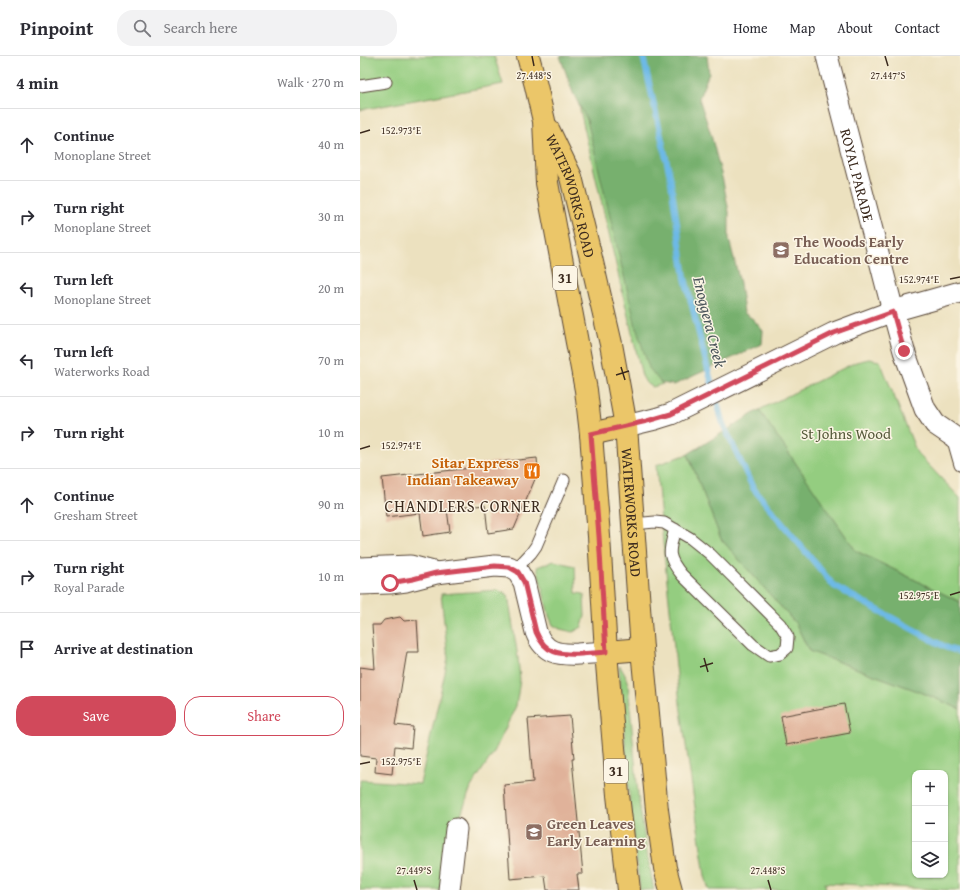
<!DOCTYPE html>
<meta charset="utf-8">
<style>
:root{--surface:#fff;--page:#f2f2f3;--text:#2b2b33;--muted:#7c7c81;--line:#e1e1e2;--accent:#d1495b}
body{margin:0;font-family:"Gentium Book Plus",serif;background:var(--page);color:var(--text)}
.controls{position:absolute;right:12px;bottom:12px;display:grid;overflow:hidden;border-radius:8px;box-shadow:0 1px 3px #0004}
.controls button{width:36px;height:36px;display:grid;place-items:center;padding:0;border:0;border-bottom:1px solid var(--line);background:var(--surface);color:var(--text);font:20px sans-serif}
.stop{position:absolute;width:12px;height:12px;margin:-9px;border:3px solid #d1495b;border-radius:50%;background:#fff}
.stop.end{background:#d1495b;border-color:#fff;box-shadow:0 1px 4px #0008}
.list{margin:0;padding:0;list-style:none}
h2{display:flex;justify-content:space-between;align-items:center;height:52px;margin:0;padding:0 16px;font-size:17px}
h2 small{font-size:13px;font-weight:400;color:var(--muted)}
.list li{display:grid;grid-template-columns:26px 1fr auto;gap:12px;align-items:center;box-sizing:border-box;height:72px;padding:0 16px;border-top:1px solid var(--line)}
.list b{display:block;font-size:15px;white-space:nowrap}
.list p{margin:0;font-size:13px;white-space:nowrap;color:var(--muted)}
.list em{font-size:13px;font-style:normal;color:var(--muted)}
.actions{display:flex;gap:8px;padding:12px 16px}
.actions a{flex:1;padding:9px 0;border:1px solid var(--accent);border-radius:16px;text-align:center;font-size:14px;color:var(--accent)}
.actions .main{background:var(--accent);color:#fff}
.icon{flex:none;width:22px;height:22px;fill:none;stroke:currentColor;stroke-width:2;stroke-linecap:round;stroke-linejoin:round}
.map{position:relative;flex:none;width:600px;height:834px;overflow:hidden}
header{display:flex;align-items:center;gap:24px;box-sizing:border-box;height:56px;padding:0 20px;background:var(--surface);border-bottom:1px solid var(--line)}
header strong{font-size:19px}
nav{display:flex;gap:22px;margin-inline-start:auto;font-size:14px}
.search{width:280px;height:36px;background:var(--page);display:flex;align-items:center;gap:10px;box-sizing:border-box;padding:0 14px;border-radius:16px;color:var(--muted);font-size:15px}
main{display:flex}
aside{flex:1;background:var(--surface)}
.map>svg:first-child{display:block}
.green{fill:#94cd80;stroke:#687c4f;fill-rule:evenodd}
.forest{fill:#77b06e;stroke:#596d46}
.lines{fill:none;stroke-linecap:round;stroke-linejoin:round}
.stream{stroke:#6db9e6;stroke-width:6}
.building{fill:#e0b29a}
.lane-casing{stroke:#564536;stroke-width:13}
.street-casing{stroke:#564536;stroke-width:23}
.primary-casing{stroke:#564536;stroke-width:24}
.lane{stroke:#fff;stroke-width:11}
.street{stroke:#fff;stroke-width:21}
.primary{stroke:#ebc669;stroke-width:22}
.route{stroke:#d1495b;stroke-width:5}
.ticks{fill:none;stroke:#3b2a1e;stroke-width:1.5}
.labels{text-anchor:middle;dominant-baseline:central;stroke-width:3;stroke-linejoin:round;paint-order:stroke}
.shield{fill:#fcf5e5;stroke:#75675a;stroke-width:1}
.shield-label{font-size:14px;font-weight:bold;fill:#3b2a1e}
.street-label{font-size:15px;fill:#3b2a1e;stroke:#fcf5e5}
.education-label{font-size:15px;font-weight:bold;fill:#785e54;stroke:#fcf5e5;text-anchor:start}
.park-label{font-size:15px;fill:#565b3b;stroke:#fcf5e5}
.food-label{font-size:15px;font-weight:bold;fill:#c56008;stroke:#fcf5e5;text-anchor:end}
.water-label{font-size:16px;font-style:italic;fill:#4a555a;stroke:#fcf5e5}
.neighbourhood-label{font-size:16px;letter-spacing:1px;fill:#3b2a1e;stroke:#fcf5e5}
.ticks-label{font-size:10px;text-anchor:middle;fill:#3b2a1e;stroke:#fcf5e5;stroke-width:3;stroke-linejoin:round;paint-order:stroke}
</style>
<header>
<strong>Pinpoint</strong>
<div class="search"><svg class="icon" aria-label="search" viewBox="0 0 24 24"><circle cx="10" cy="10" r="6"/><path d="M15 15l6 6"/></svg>Search here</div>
<nav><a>Home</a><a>Map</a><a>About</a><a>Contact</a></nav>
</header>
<main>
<aside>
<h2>4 min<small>Walk · 270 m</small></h2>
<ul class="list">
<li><svg class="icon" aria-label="ahead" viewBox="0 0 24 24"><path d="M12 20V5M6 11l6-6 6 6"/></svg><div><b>Continue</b><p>Monoplane Street</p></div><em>40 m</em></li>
<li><svg class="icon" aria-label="right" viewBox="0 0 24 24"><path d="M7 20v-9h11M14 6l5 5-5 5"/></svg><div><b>Turn right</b><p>Monoplane Street</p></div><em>30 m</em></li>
<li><svg class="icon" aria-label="left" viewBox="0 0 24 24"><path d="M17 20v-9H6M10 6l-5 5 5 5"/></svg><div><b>Turn left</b><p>Monoplane Street</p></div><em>20 m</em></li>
<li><svg class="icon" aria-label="left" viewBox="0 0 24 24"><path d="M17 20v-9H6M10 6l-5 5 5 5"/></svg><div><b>Turn left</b><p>Waterworks Road</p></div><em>70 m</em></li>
<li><svg class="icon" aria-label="right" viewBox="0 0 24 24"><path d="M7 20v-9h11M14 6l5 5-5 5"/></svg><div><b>Turn right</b></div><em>10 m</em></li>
<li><svg class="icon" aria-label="ahead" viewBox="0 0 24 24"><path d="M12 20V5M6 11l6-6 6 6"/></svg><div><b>Continue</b><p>Gresham Street</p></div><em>90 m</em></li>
<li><svg class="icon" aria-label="right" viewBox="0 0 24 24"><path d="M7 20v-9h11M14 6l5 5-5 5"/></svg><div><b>Turn right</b><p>Royal Parade</p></div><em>10 m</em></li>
<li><svg class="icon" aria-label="arrive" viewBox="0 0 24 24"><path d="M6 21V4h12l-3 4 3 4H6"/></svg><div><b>Arrive at destination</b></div></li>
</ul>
<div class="actions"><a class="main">Save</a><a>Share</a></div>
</aside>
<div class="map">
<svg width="600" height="834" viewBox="0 0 600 834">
<rect width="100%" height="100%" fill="#fcf5e5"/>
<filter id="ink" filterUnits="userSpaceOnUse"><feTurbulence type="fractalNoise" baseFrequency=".025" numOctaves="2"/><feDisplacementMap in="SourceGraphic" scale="8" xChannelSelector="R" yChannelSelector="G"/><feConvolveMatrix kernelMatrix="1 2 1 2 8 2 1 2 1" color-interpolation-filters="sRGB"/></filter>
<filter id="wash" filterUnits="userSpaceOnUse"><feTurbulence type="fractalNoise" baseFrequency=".012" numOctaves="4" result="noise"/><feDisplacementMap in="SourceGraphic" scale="16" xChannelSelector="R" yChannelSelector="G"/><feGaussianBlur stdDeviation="0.9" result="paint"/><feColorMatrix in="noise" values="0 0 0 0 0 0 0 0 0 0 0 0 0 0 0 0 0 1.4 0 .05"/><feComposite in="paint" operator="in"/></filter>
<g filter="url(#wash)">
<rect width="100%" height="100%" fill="#ece1bf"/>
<path class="green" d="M 0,0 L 134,0 L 143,28 L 0,54 Z
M 284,34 L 310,324 L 303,328 L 293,331 L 286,327 L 282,320 L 217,41 Z
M 509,303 L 520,305 L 557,397 L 600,442 L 600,546 L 496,495 L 399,354 L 496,306 Z
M 328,398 L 361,483 L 436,568 L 449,595 L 563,637 L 600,653 L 600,834 L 585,834 L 465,827 L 466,834 L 349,834 L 345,820 L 320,648 L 303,487 L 296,409 ZM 555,717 L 585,717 L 585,819 L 555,819 Z
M 194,505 L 215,510 L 216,537 L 224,538 L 225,560 L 222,571 L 213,576 L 200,573 L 193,569 L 189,560 L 177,511 Z
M 138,534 L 148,539 L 158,602 L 160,624 L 156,650 L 134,696 L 111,731 L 96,773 L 80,834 L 0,834 L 0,724 L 60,728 L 88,603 L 81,538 Z
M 260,610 L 265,619 L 268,628 L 278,739 L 286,791 L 294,834 L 280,834 L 269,738 L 259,611 Z"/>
<path class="forest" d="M 200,0 L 347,0 L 349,17 L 339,42 L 351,79 L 363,125 L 369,156 L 369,183 L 380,227 L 384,257 L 393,263 L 403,275 L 402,288 L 314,329 L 301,327 L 289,312 L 276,271 L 227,64 L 213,37 Z
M 399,354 L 496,495 L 600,546 L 600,653 L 563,637 L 449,595 L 436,568 L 361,483 L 328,398 Z"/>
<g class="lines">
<path class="stream" d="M 283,0 L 310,120 L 325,222 L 347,310 L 363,368 L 393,432 L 474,530 L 587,592 L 600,596"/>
</g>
<g id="blocks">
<path class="building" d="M 177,402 L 178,416 L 154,473 L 128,477 L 125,449 L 87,453 L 90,476 L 63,480 L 60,457 L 26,461 L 22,422 L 120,411 L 120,408 Z
M 40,561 L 44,565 L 57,564 L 59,596 L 47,596 L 35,669 L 53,671 L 51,692 L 35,690 L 32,718 L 15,716 L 16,702 L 0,700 L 0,611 L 15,613 L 12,569 L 20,569 L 24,564 Z
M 484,648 L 490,677 L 426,689 L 421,660 Z
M 210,660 L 214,703 L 212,703 L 223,818 L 217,818 L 219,834 L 187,834 L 185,820 L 150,823 L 144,729 L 173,726 L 168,663 Z"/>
</g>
</g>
<g filter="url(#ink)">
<use href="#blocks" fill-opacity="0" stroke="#564536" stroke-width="1"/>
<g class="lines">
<defs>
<path id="lane" d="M 0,30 L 26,26
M 592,381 L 600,409
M 273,468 L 295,466 L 304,467 L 330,482 L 350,498 L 420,568 L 428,581 L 427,592 L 420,598 L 409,600 L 393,589 L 322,519 C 306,500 309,495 315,473
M 155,514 L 171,497 L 176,490 L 204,424"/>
<g id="street">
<path id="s1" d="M 467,0 L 533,255 L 544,295 L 565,353 L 575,368 L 600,385"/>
<path d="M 266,370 L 295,363 L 311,358 L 474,277 L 533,255 L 600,236"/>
<path d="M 0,512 L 50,510 L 73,516"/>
<path d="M 0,528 L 30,527 L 46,525 L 53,523 L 76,517 L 135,510 L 149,511 L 158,516 L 164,526 L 176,576 C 184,597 198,599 218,598 C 227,597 237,597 246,596"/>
<path d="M 89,834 L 96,773"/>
</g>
<g id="primary">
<path d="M 168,0 L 176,30 L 184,65 L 187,127 L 226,334 L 231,378 L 239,480 L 246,596 L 258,739 L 269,834"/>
<path id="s2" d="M 188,73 L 211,121 L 231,202 L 251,288 L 266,370 L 282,593 L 297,754 L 305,812 L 311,834"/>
<path d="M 231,378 L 266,370"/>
<path d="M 246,596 L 282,593"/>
</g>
</defs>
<use href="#lane" class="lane-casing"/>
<use href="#street" class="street-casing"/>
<use href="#primary" class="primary-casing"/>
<use href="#lane" class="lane"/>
<use href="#street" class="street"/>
<use href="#primary" class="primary"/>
</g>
</g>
<g class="lines" filter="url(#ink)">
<path class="route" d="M 30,527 L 53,523 L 76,517 L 135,510 L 149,511 L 158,516 L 164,526 L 176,576 C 185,598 200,599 221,598 C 229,597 238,597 246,596 L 239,480 L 231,378 L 287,365 L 311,358 L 474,277 L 533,256 L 544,295"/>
</g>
<path class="ticks" d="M 172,0 L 174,10M 525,0 L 528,10M 0,77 L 10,74M 590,223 L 600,221M 261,311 L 265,324M 256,319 L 269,315M 0,393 L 10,390M 590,539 L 600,536M 344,602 L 348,616M 340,611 L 353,607M 0,708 L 10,706M 54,824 L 57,834M 408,824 L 411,834"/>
<defs>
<symbol id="school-square" viewBox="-11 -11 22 22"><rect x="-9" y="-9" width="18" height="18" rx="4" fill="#8d6e63" stroke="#fcf5e5"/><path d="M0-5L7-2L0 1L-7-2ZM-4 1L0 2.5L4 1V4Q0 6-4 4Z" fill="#fff"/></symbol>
<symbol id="restaurant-square" viewBox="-11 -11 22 22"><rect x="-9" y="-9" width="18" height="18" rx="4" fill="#e8710a" stroke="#fcf5e5"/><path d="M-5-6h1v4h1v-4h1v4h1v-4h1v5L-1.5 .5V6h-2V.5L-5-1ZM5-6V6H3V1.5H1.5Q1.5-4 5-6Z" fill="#fff"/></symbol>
</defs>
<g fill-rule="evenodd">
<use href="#school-square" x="411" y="184" width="20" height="20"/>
<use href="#restaurant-square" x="162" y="405" width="20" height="20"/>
<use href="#school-square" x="164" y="766" width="20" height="20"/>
</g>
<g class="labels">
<g class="shield">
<rect x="193" y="210" width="24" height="24" rx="3"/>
<rect x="244" y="703" width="24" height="24" rx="3"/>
</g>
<g class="shield-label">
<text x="205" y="222">31</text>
<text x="256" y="715">31</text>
</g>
<g class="street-label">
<text stroke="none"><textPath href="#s1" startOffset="123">ROYAL PARADE</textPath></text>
<text stroke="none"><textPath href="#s2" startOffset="71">WATERWORKS ROAD</textPath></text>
<text stroke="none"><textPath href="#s2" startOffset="395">WATERWORKS ROAD</textPath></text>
</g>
<g class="education-label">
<text x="434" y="185">The Woods Early<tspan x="434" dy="17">Education Centre</tspan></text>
<text x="187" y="767">Green Leaves<tspan x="187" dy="17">Early Learning</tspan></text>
</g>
<g class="park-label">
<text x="486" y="377">St Johns Wood</text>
</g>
<g class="food-label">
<text x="159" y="406">Sitar Express<tspan x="159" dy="17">Indian Takeaway</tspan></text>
</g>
<g class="water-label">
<text transform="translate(350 266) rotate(76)">Enoggera Creek</text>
</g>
<g class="neighbourhood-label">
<text x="103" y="450">CHANDLERS CORNER</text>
</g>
</g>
<g class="ticks-label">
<text x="174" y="23">27.448°S</text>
<text x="528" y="23">27.447°S</text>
<text x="41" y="78">152.973°E</text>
<text x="559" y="227">152.974°E</text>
<text x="41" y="393">152.974°E</text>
<text x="559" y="543">152.975°E</text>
<text x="41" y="709">152.975°E</text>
<text x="54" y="818">27.449°S</text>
<text x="408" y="818">27.448°S</text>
</g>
</svg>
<div class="controls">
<button>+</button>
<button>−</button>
<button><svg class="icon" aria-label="layers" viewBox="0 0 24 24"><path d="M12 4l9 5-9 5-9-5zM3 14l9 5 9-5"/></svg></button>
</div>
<div class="stop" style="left:30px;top:527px"></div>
<div class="stop end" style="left:544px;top:295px"></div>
</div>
</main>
